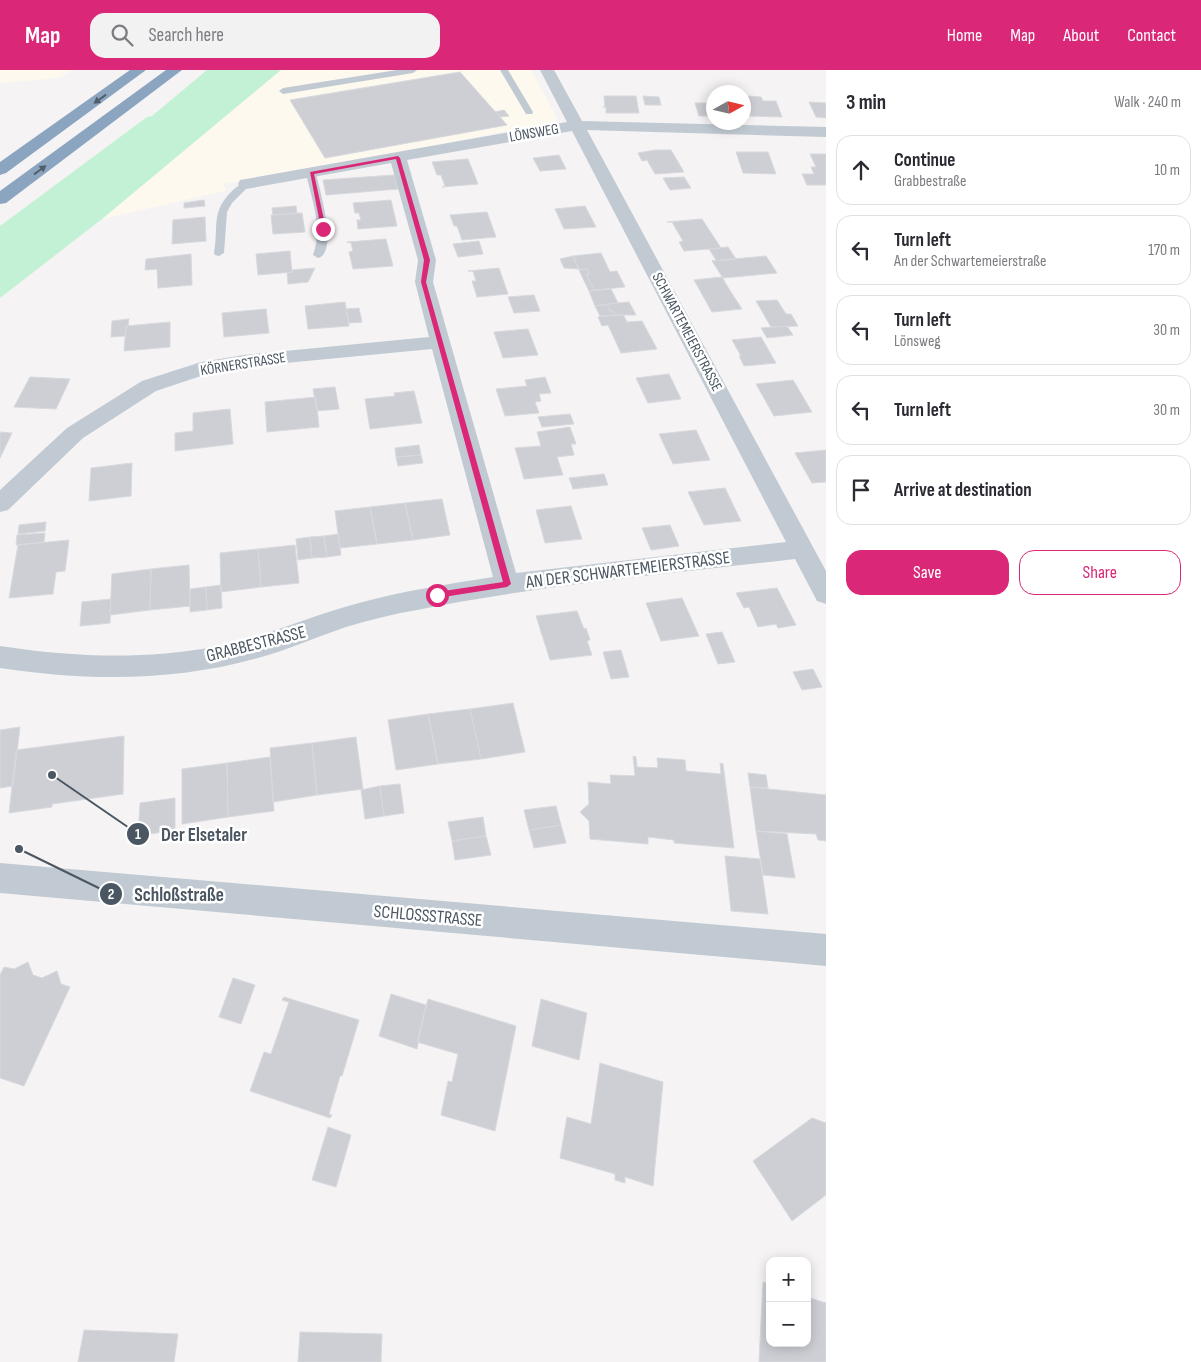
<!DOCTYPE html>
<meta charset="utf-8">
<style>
:root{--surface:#fff;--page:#f2f2f3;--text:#2b2b33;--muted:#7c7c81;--line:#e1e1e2;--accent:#db2777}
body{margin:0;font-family:"Sofia Sans Condensed",sans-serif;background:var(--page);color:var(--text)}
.controls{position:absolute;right:15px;bottom:15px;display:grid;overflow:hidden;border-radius:10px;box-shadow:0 2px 12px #0003}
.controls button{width:45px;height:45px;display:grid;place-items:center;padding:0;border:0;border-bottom:1px solid var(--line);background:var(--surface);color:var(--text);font:25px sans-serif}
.compass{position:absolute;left:706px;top:15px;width:45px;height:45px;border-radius:50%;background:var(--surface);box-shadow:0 2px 12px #0003;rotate:82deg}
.stop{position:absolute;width:15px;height:15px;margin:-11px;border:4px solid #db2777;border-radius:50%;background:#fff}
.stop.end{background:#db2777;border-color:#fff;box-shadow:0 1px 5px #0008}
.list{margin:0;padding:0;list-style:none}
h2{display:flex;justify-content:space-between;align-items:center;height:65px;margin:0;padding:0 20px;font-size:21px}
h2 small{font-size:16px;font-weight:400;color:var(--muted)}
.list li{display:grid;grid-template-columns:32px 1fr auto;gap:15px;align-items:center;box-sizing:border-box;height:70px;margin:0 10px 10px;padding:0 10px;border:1px solid var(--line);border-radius:15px}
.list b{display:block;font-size:19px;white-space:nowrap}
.list p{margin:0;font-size:16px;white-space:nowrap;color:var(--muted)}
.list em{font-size:16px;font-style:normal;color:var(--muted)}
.actions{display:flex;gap:10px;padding:15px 20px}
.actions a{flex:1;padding:11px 0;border:1px solid var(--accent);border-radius:15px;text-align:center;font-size:18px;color:var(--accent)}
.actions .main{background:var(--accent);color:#fff}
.icon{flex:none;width:28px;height:28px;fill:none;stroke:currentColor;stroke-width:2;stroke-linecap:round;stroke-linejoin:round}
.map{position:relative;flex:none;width:826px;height:1292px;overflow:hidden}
header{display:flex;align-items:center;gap:30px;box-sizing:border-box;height:70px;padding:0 25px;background:var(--accent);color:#fff}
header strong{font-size:24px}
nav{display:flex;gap:28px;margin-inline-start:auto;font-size:18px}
.search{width:350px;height:45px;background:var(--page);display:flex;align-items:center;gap:12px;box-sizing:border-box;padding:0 18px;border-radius:15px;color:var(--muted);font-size:19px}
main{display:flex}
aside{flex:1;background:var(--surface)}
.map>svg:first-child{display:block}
.commercial{fill:#fdf9ef}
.green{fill:#c3f1d5}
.building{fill:#cdcfd5;stroke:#d7d9de}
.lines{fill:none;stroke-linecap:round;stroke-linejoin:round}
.lane{fill:#c1cad2;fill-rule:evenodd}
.street{fill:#c1cad2;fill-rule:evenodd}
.highway{fill:#8ba5c1;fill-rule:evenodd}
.oneway{fill:#505e6b}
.route{fill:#db2777}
.labels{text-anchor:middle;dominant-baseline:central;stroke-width:5;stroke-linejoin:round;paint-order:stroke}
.far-street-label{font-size:15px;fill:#4a5661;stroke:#fff}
.street-label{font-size:18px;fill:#4a5661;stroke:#fff}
.leader{fill:none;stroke:#4a5661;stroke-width:2}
.callout-dot{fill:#4a5661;stroke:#fff;stroke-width:2}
.mark-label{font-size:15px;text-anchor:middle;font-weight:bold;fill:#fff}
.callout-label{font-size:19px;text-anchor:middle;font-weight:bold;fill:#4a5661;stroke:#fff;stroke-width:5;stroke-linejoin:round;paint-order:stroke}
</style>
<header>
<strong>Map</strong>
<div class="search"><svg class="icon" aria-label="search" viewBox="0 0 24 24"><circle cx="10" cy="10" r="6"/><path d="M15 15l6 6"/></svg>Search here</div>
<nav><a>Home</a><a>Map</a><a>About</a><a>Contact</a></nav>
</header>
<main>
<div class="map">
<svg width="826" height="1292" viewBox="0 0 826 1292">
<rect width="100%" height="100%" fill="#f5f3f3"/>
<path class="commercial" d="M 0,0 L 72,0 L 60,8 L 0,13 Z
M 281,0 L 531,0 L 558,50 L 551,53 L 224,114 L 225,121 L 102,149 Z"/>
<path class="green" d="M 207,0 L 281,0 L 102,149 L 0,228 L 0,156 L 147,47 L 152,46 Z"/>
<path class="building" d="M 460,2 L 507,55 L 325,88 L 290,30 Z
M 604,26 L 636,26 L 639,43 L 606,43 L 606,37 L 603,37 L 605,36 Z
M 643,26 L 659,27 L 661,35 L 645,35 Z
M 748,26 L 761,27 L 763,31 L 776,31 L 782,47 L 749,46 L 744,30 L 749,30 Z
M 809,32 L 826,33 L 826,48 L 816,47 Z
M 695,33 L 714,33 L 714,46 L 699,46 Z
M 504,40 L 509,46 L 500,47 L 495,42 Z
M 655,80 L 671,80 L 684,102 L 655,104 L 647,90 L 642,91 L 638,83 Z
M 736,82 L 768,82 L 776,104 L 743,103 Z
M 810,84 L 826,84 L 826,115 L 807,115 L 802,104 L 814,104 L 811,97 L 816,97 Z
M 559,85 L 566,99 L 540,101 L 533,88 Z
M 468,89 L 478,114 L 442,117 L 445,116 L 441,105 L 437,105 L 432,92 Z
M 394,105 L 398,119 L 326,125 L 323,110 Z
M 684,107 L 691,118 L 670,120 L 663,108 Z
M 204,130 L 205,136 L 184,138 L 184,133 Z
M 391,130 L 397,156 L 358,159 L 357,150 L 361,150 L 359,143 L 355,143 L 353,133 Z
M 296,136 L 297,143 L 273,145 L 272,138 Z
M 585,136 L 596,157 L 564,159 L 555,139 Z
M 487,142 L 496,167 L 462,170 L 457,156 L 454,156 L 450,145 Z
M 302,143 L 305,162 L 273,164 L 271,145 Z
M 205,147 L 206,171 L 172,174 L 173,150 Z
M 702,149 L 721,178 L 684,181 L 679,172 L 683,171 L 672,152 L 667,152 Z
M 386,169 L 393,196 L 353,199 L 349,182 L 353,181 L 351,173 L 347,172 Z
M 479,171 L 483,184 L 458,187 L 453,174 Z
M 728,177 L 736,189 L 712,191 L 716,190 L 709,179 Z
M 290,181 L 292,202 L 258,205 L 256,184 Z
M 601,183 L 610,202 L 617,201 L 625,217 L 594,220 L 586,204 L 589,204 L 587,199 L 579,200 L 573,186 Z
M 191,184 L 192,215 L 158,218 L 157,199 L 145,200 L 146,189 Z
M 573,186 L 579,199 L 564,198 L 560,189 Z
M 766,186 L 777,203 L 723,208 L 712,191 Z
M 315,198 L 308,212 L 288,214 L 287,203 L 292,202 L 292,200 Z
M 499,198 L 508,224 L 477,227 L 472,211 L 476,211 L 473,201 L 468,201 Z
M 587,199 L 589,204 L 586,204 L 594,220 L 589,221 L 579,200 Z
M 722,207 L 729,219 L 742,239 L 712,242 L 694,210 Z
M 611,219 L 618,233 L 595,236 L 589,221 Z
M 534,225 L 540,241 L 514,243 L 508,227 Z
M 777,230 L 786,244 L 791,244 L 798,256 L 771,257 L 756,231 Z
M 345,232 L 349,256 L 308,259 L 305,236 Z
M 629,232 L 636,245 L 615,245 L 613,241 L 610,241 L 607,234 Z
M 607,234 L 610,241 L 613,241 L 615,245 L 600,246 L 595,236 Z
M 359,238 L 362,252 L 349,253 L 346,239 Z
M 266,239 L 269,263 L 224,267 L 222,243 Z
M 623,244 L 627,252 L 642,251 L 657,279 L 621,283 L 608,255 L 602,256 L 598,247 Z
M 129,249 L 128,256 L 126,256 L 125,266 L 111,267 L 112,251 Z
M 170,252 L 170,277 L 124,281 L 126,256 Z
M 787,256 L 793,265 L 767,268 L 761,258 Z
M 528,259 L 538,285 L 503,288 L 494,262 Z
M 761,267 L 776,293 L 744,296 L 739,286 L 741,286 L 732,270 Z
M 669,304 L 681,329 L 648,333 L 636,308 Z
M 30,307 L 70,309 L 56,339 L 14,337 Z
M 545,307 L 551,323 L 539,324 L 541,331 L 535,332 L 539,343 L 505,346 L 496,319 L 527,316 L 525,310 Z
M 793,310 L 812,342 L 774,346 L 756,314 Z
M 335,317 L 339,339 L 317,341 L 313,319 Z
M 414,321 L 422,353 L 370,359 L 365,329 L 395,326 L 394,323 Z
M 316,327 L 319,357 L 267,362 L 265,332 Z
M 230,339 L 233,374 L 175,381 L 175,363 L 193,361 L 193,343 Z
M 570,344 L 574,354 L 542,357 L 538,347 Z
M 570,357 L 576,374 L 571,374 L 574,385 L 557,387 L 563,405 L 524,409 L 515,378 L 541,376 L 537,362 Z
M 696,360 L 710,390 L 673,394 L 659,364 Z
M 0,362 L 12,363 L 0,388 Z
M 419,375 L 421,385 L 396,387 L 395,378 Z
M 826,380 L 826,412 L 812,413 L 795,383 Z
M 421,385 L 423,393 L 398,396 L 396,387 Z
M 132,393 L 131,426 L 89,431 L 91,398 Z
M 604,404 L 608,415 L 573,419 L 569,408 Z
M 725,418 L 741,451 L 704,455 L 688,422 Z
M 442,429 L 450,465 L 413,470 L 405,433 Z
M 405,433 L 413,470 L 377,474 L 370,437 Z
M 571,436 L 582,469 L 545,473 L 536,440 Z
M 370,437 L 377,474 L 340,478 L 335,441 Z
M 46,452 L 45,461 L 18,464 L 19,455 Z
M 670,455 L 679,476 L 651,480 L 642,458 Z
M 45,463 L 44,472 L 16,475 L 17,465 Z
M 338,464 L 341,485 L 327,487 L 324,466 Z
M 324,466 L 327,487 L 312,488 L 310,467 Z
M 310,467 L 312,488 L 298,490 L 296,469 Z
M 69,470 L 65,501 L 56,502 L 53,524 L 9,528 L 18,475 Z
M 295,475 L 299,513 L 261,517 L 258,479 Z
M 258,479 L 261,517 L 221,522 L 220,483 Z
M 189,495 L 190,536 L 150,540 L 151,499 Z
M 151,499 L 150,540 L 110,545 L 112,504 Z
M 221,515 L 222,538 L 207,540 L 206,517 Z
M 206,517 L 207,540 L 190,542 L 190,519 Z
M 777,518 L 796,555 L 778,558 L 776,554 L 758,557 L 749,537 L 744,538 L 736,523 Z
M 682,528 L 699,566 L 661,571 L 646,533 Z
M 111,529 L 110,553 L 80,556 L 82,532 Z
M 577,541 L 584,559 L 586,558 L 590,570 L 587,571 L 592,585 L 550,590 L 536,546 Z
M 722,562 L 735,592 L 718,594 L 706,564 Z
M 621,580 L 629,607 L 611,609 L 603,582 Z
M 813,599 L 822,617 L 802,620 L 793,602 Z
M 513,633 L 525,682 L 481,689 L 470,639 Z
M 470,639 L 481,689 L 438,694 L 428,644 Z
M 428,644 L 438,694 L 396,700 L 388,650 Z
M 20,657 L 13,716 L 0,718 L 0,660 Z
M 124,666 L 123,724 L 52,734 L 52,737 L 9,743 L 16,680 Z
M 356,667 L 363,719 L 317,725 L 312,673 Z
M 312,673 L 317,725 L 273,732 L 270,678 Z
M 633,686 L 636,687 L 637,697 L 658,698 L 657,688 L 685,690 L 686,701 L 721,704 L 720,693 L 723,694 L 734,778 L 674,773 L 674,770 L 648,767 L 648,774 L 590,769 L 589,751 L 580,742 L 589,734 L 588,712 L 611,714 L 610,705 L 635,706 Z
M 270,687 L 274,741 L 228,747 L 227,693 Z
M 227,693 L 228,747 L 182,754 L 182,699 Z
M 748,703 L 766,705 L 768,718 L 750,717 Z
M 400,714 L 404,743 L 384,746 L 380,716 Z
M 380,716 L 384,746 L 365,749 L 361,720 Z
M 750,717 L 826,725 L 826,771 L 818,770 L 816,764 L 756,761 Z
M 175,728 L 175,760 L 138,766 L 140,733 Z
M 556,736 L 561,755 L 529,760 L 524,740 Z
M 483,747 L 486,766 L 452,771 L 448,752 Z
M 561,755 L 566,773 L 534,778 L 529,760 Z
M 756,761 L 787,764 L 795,808 L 763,805 Z
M 486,766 L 491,785 L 455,790 L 452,771 Z
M 725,786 L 760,789 L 768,844 L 731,841 Z
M 28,892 L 33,905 L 42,908 L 57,901 L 61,914 L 70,917 L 24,1016 L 0,1008 L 0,905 L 4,897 L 14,899 Z
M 233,908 L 255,915 L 241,954 L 219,947 Z
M 391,924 L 426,935 L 417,979 L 379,966 Z
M 284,927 L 359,950 L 342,1006 L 340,1006 L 329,1044 L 332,1045 L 330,1048 L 250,1021 L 264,982 L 271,984 L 289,932 L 282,930 Z
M 428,929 L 516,956 L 495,1061 L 441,1045 L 448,1011 L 452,1012 L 458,984 L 417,972 Z
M 541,929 L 587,943 L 579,990 L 532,976 Z
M 600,993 L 663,1012 L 653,1116 L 625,1107 L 625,1113 L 615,1110 L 615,1104 L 560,1088 L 567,1047 L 591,1054 Z
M 812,1048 L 826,1053 L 826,1125 L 792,1151 L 753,1091 Z
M 328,1057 L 351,1065 L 336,1117 L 312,1110 Z
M 763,1212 L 770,1214 L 770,1273 L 807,1273 L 807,1227 L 826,1233 L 826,1292 L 759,1292 Z
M 84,1260 L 178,1264 L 174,1292 L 78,1292 Z
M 300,1262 L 382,1264 L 381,1292 L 298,1292 Z"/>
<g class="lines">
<path class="lane" d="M 397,0 L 417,0 L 413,3 L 283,24 L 279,21 L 283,18 Z
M 500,0 L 508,0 L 533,42 L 532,44 L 526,44 Z
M 311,100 L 316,103 C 319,118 339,183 318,188 L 313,185 C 323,157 312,131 306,103 Z
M 246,111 L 251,114 L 232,133 L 227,142 L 224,183 L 219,186 L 215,185 L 214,183 C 219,156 210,142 233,120 C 237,117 241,113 246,111 Z"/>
<path class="street" d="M 540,0 L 554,0 L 582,51 L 826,57 L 826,67 L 587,60 L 826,501 L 826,534 L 817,531 L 795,489 C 669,504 541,515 417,540 C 393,544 369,550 346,557 C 316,567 288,580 258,588 C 173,612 86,611 0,598 L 0,576 C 71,587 143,590 214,577 C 265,567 310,546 359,533 C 403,521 448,514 493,507 L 432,279 L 244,297 L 204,305 L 156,321 L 83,368 L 8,440 L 0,442 L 0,420 L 67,358 L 142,311 L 201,292 L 244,285 L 429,267 L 415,212 L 418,190 L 391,93 L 246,119 L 240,118 L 238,114 L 240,110 L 246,109 L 567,52 ZM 572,61 L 786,472 L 516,503 L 433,212 L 436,190 L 407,90 Z
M 0,793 L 826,864 L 826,896 L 0,823 Z"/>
<path class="highway" d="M 130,0 L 146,0 L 6,103 L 0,105 L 0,92 Z
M 166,0 L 182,0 L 6,133 L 0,134 L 0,121 Z"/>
</g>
<defs><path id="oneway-solid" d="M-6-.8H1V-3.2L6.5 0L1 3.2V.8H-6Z" transform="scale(1.25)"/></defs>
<g class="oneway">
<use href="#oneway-solid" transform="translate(100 29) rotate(144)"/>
<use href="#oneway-solid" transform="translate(40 100) rotate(-36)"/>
</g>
<path class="route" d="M 398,86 L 400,88 L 430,190 L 426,212 L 511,514 L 507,517 L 437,528 L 433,525 L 437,522 L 503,512 L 421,212 L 424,190 L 396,89 L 314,104 L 326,159 L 323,161 L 321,159 L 310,102 Z"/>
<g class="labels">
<g class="far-street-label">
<text transform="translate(534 63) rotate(-10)">LÖNSWEG</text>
<text transform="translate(687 262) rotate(62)">SCHWARTEMEIERSTRASSE</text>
<text transform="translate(243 294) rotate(-9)">KÖRNERSTRASSE</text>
</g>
<g class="street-label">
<text transform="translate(628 500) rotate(-7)">AN DER SCHWARTEMEIERSTRASSE</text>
<text transform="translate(256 574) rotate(-14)">GRABBESTRASSE</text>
<text transform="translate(428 846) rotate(5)">SCHLOSSSTRASSE</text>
</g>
</g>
<path class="leader" d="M52 705L138 764M19 779L111 824"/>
<g class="callout-dot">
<circle cx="52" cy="705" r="5"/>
<circle cx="19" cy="779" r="5"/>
<circle cx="138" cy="764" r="12"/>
<circle cx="111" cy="824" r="12"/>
</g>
<g class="mark-label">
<text x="138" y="769">1</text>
<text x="111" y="829">2</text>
</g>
<g class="callout-label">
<text x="204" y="771">Der Elsetaler</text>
<text x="179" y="831">Schloßstraße</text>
</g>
</svg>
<div class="controls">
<button>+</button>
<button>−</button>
</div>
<svg class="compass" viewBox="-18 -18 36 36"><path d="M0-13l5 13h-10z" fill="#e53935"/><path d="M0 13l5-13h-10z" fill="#7c7c81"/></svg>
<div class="stop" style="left:437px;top:525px"></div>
<div class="stop end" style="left:323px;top:159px"></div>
</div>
<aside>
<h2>3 min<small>Walk · 240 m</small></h2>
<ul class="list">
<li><svg class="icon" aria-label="ahead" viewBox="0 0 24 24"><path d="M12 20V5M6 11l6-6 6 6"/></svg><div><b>Continue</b><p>Grabbestraße</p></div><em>10 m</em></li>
<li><svg class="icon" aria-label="left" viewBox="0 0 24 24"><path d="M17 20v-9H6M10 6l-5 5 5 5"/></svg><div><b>Turn left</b><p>An der Schwartemeierstraße</p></div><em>170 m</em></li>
<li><svg class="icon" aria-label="left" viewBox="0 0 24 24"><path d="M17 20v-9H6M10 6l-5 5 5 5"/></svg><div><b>Turn left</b><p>Lönsweg</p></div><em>30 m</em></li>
<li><svg class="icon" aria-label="left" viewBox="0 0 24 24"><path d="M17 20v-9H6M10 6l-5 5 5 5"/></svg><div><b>Turn left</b></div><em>30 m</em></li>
<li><svg class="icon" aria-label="arrive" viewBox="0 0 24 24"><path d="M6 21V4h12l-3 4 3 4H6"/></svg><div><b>Arrive at destination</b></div></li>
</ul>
<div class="actions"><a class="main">Save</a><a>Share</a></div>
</aside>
</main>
